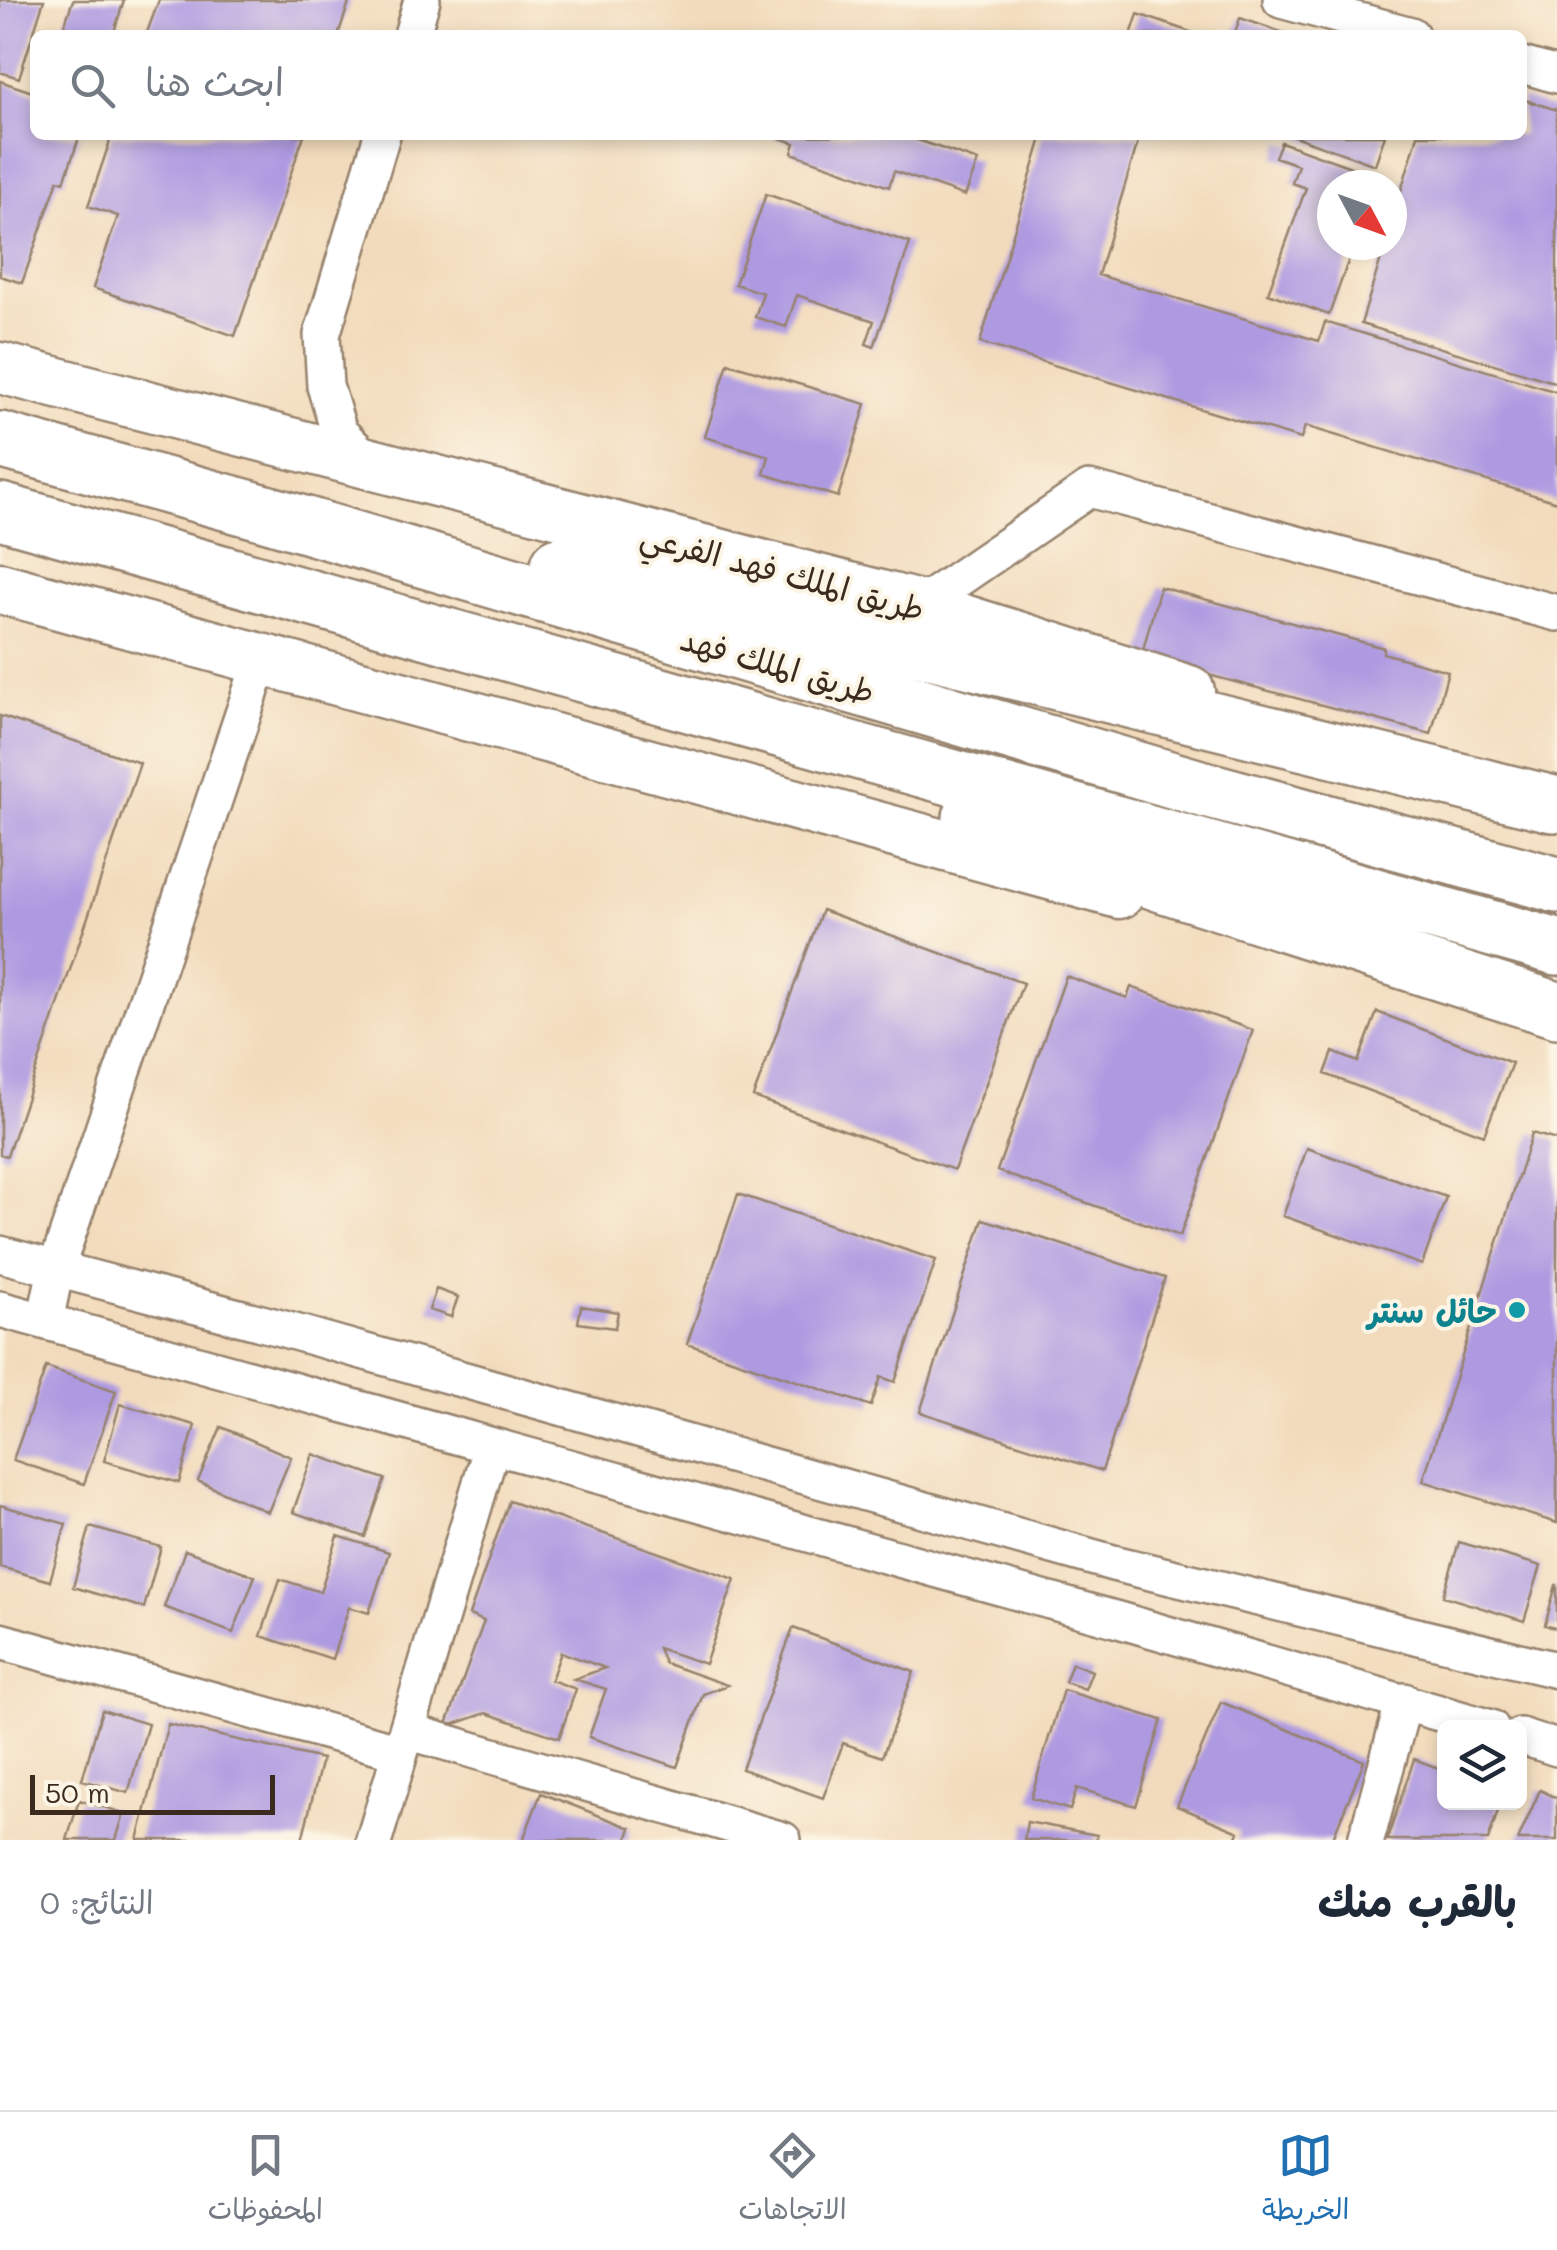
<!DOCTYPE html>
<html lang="ar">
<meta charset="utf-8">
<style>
:root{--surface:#fff;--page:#f6f6f7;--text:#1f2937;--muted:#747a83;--line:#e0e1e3;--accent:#1f6fb2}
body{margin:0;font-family:Mali,"Playpen Sans Arabic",sans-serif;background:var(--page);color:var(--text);direction:rtl}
.controls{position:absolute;right:30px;bottom:30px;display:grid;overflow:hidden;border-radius:15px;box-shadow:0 5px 15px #0003}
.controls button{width:90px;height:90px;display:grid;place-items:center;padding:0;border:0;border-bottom:2px solid var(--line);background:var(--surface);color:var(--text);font:50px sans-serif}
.compass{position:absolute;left:1317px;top:170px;width:90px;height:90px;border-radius:50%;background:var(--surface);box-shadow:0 5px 15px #0003;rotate:131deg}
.scale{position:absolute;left:30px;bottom:25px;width:245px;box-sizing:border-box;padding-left:10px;border:5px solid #3b2a1e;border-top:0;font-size:28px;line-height:35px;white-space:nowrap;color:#3b2a1e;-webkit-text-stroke:8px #fcf5e5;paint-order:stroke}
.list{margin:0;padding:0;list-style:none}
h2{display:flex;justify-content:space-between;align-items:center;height:130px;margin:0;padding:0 40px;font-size:42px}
h2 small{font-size:32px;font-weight:400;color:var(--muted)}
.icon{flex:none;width:55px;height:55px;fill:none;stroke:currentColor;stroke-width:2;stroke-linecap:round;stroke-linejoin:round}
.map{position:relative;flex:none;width:1557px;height:1840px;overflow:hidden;direction:ltr}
.search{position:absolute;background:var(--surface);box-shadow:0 5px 15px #0003;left:30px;right:30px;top:30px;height:110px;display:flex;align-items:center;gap:25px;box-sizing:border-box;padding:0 35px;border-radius:15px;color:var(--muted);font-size:38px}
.sheet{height:270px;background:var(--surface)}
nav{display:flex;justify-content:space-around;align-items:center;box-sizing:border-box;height:140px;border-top:2px solid var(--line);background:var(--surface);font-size:28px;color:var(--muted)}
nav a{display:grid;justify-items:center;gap:5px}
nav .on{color:var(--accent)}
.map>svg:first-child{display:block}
.building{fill:#ae9ae1}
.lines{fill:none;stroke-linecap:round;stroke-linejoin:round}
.minor-casing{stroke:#96826d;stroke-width:40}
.secondary-casing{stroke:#96826d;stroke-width:55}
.motorway-casing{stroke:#96826d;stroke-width:60}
.minor{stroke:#fff;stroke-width:35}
.secondary{stroke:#fff;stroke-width:50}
.motorway{stroke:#fff;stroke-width:55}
.culture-dot{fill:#0f9aa8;stroke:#fcf5e5;stroke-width:4}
.labels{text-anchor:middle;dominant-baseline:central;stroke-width:8;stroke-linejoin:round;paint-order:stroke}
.street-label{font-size:32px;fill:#3b2a1e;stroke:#fcf5e5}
.culture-label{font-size:32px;font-weight:bold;fill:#0d838f;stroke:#fcf5e5;text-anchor:end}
</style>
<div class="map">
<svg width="1557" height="1840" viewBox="0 0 1557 1840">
<rect width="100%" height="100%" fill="#fcf5e5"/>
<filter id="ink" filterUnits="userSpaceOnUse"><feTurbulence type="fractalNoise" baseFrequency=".01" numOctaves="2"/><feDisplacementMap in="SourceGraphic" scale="20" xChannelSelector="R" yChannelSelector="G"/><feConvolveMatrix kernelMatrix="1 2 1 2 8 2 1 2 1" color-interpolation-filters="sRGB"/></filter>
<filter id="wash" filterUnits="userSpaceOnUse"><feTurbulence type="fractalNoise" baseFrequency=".0048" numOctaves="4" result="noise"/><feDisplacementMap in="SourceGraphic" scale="40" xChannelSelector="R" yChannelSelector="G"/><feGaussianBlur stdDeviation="2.25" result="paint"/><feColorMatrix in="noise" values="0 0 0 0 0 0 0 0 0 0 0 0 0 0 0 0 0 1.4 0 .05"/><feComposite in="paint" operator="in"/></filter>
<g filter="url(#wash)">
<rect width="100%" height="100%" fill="#f2dbbc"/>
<g id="blocks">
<path class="building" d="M 0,0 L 44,0 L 19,78 L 0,72 Z
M 73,0 L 124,0 L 113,35 L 61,35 Z
M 159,0 L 350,0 L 338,35 L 146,35 Z
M 1138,14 L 1196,34 L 1196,35 L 1131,35 Z
M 1240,18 L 1287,34 L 1287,35 L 1234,35 Z
M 0,81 L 35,93 L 35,135 L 80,135 L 64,182 L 58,180 L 22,283 L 0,276 Z
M 1522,99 L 1557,110 L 1557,383 L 1361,324 L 1385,245 L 1392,245 L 1392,220 L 1418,135 L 1522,135 Z
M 112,135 L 304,135 L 235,336 L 93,288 L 118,216 L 88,206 Z
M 903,135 L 978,161 L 965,196 L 894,171 L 889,187 L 792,153 L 795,143 L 773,136 Z
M 1043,135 L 1140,135 L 1098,275 L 1319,341 L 1325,322 L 1557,392 L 1557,502 L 1305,426 L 1301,439 L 980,343 Z
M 1291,135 L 1385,135 L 1375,165 Z
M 1281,142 L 1379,177 L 1376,185 L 1332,185 L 1332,245 L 1354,245 L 1329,315 L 1268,293 L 1306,188 L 1292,183 L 1298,165 L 1275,157 Z
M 766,194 L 910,243 L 874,347 L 866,344 L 874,321 L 797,295 L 786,327 L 755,317 L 763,293 L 735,284 Z
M 728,363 L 866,404 L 838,497 L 764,474 L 769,456 L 705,437 Z
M 1160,587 L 1384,648 L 1383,653 L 1448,671 L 1431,734 L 1141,657 Z
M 0,716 L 140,763 L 7,1156 L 0,1154 Z
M 822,910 L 1023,983 L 954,1170 L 753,1097 Z
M 1066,976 L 1127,998 L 1131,987 L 1253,1030 L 1180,1236 L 997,1171 Z
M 1377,1012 L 1512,1063 L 1484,1135 L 1325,1074 L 1333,1052 L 1358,1062 Z
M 1532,1133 L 1557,1140 L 1557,1523 L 1423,1481 Z
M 1307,1148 L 1446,1197 L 1422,1265 L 1283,1216 Z
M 738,1194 L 936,1260 L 895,1382 L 881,1377 L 871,1406 L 687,1344 Z
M 983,1219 L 1165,1278 L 1102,1471 L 920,1412 Z
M 436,1289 L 458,1297 L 451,1317 L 429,1310 Z
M 581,1306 L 618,1312 L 615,1328 L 578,1323 Z
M 46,1367 L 116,1391 L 84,1484 L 13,1460 Z
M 120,1404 L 195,1425 L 179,1483 L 104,1461 Z
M 221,1427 L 291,1457 L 268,1512 L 198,1481 Z
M 313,1454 L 385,1479 L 365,1537 L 293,1512 Z
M 509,1501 L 735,1579 L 705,1664 L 658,1648 L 664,1663 L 727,1685 L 703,1694 L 677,1767 L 589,1737 L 606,1689 L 574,1679 L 605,1668 L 561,1652 L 551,1680 L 576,1689 L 559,1738 L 486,1713 L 446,1727 L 484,1621 L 469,1615 Z
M 0,1505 L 66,1524 L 50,1581 L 0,1567 Z
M 90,1527 L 161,1547 L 144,1608 L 73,1587 Z
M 338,1536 L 389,1552 L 369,1613 L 349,1607 L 332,1659 L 261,1636 L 280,1579 L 320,1592 Z
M 1459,1542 L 1541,1566 L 1524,1621 L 1443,1596 Z
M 185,1550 L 255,1576 L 233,1633 L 164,1607 Z
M 1556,1585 L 1557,1585 L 1557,1629 L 1545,1625 Z
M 793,1628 L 914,1672 L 882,1757 L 843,1743 L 823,1798 L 742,1769 Z
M 1072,1663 L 1092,1671 L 1085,1689 L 1065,1682 Z
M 1063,1690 L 1162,1720 L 1136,1806 L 1077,1788 L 1070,1810 L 1031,1798 Z
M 1221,1702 L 1364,1761 L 1332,1840 L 1236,1840 L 1239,1832 L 1177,1806 Z
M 102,1710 L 148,1724 L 128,1793 L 82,1780 Z
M 168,1724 L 322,1759 L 302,1840 L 138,1840 Z
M 1414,1759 L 1444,1770 L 1444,1802 L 1501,1802 L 1488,1840 L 1387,1840 Z
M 1540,1790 L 1557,1798 L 1557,1840 L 1518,1840 Z
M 541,1793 L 631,1828 L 627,1840 L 523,1840 Z
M 79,1800 L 124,1813 L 116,1840 L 67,1840 Z
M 1027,1822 L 1097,1835 L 1096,1840 L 1024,1840 Z"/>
</g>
</g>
<g filter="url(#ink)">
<use href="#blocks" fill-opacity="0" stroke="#96826d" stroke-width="2.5"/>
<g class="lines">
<defs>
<path id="minor" d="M 1281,0 L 1411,35
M 412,35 L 422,0
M 1522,65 L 1557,75
M 369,462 L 339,432 L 325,386 L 322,335 L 382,135
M 919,606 L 1089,489 L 1557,613
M 0,1254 L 284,1329 L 1113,1563 L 1557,1670
M 0,1309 L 1122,1621 L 1491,1728
M 45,1321 L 56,1269 L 261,661
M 0,1641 L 400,1752
M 407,1731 L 783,1840
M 1520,1736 L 1557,1748
M 374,1840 L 492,1446
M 1366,1840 L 1404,1701"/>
<path id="secondary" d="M 0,368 L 919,606 L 1189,691
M 0,588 L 1119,893"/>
<path id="motorway" d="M 0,440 L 262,512 L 1203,789 L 1557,885
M 0,511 L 1557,947
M 559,565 L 740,604 L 1553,804
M 971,817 L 1162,884 L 1557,1010"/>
</defs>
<use href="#minor" class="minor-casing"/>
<use href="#secondary" class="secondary-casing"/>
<use href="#motorway" class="motorway-casing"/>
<use href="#minor" class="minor"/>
<use href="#secondary" class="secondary"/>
<use href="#motorway" class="motorway"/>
</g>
</g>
<circle class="culture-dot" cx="1517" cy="1310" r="10"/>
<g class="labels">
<g class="street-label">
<text transform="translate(783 571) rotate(15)">طريق الملك فهد الفرعي</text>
<text transform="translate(778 664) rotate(16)">طريق الملك فهد</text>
</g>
<g class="culture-label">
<text x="1497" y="1310">حائل سنتر</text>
</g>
</g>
</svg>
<div class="controls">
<button><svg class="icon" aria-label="layers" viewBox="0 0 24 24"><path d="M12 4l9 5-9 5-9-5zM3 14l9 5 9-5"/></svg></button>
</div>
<svg class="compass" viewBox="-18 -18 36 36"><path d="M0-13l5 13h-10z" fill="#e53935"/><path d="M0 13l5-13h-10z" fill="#747a83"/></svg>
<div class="scale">50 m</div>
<div class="search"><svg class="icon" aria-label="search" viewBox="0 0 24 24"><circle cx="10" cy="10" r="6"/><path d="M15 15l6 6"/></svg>ابحث هنا</div>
</div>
<section class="sheet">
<h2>بالقرب منك<small>النتائج: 0</small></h2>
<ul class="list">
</ul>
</section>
<nav>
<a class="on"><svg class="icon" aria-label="map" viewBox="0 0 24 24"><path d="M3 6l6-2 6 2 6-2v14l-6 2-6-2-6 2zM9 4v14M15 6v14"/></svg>الخريطة</a>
<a><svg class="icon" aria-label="directions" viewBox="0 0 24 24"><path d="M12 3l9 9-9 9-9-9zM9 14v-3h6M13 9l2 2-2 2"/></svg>الاتجاهات</a>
<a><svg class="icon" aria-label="saved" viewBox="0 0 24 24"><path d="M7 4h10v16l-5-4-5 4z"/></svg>المحفوظات</a>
</nav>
